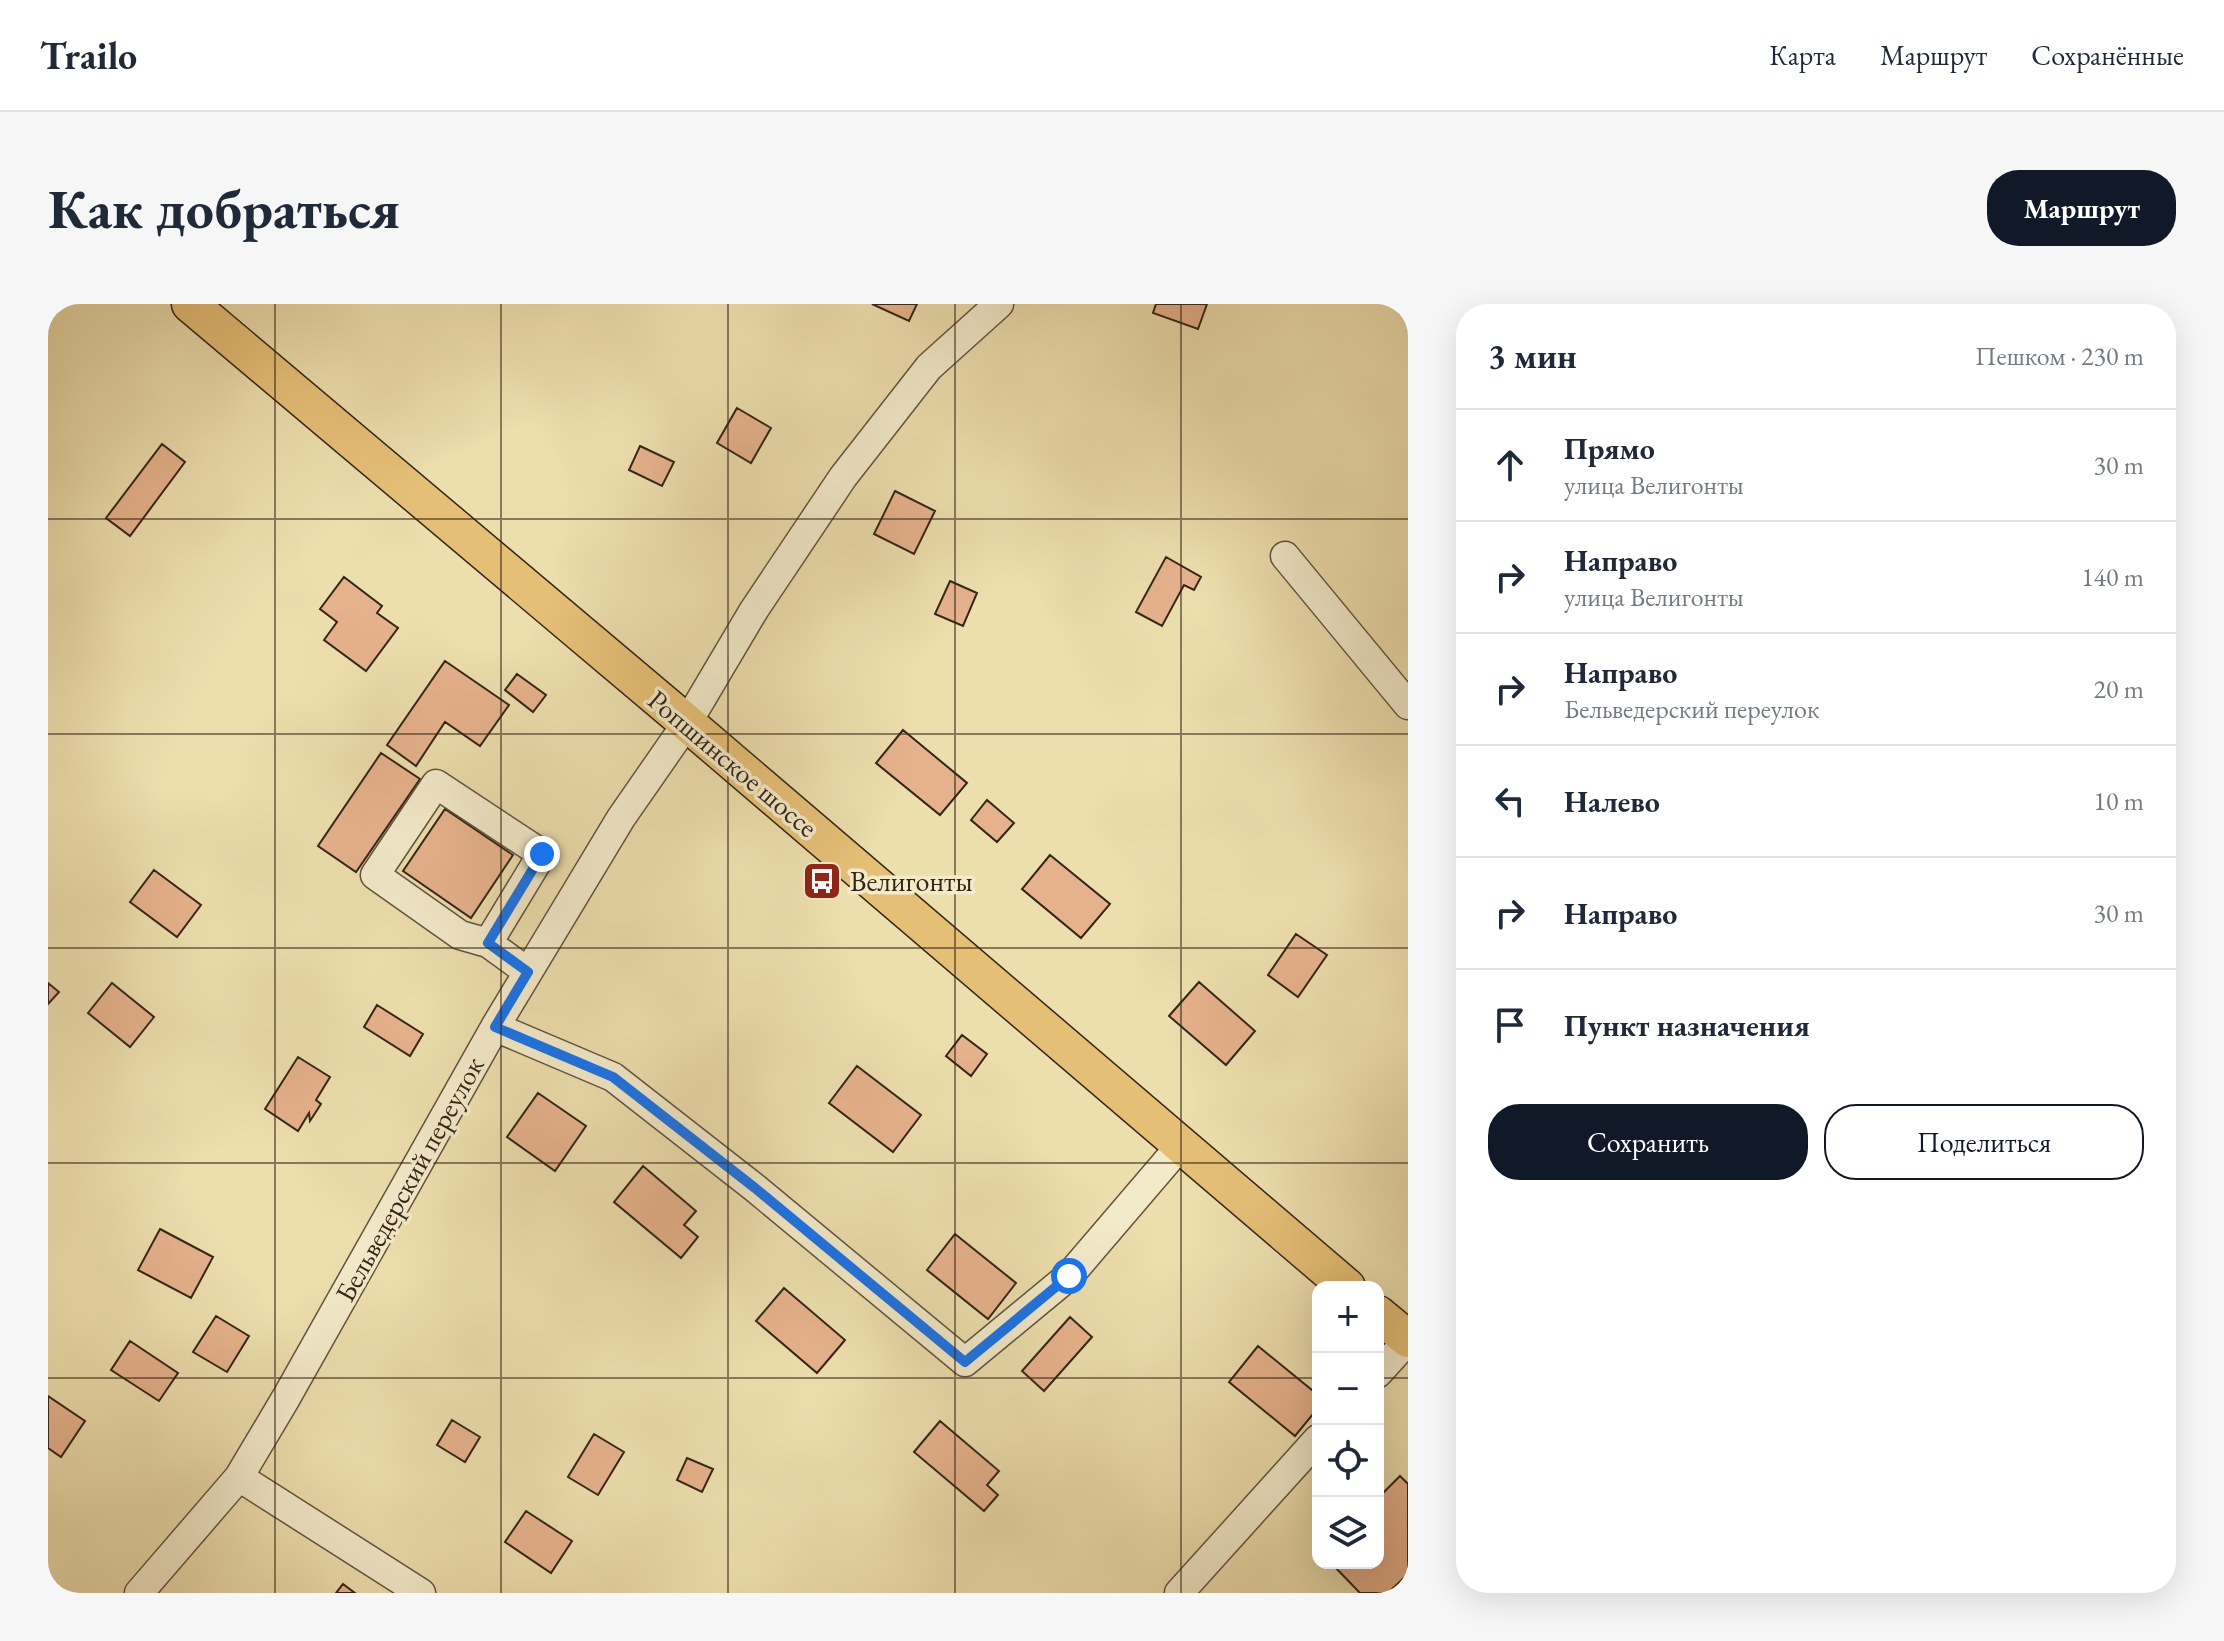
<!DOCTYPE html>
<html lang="ru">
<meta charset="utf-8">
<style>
:root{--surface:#fff;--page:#f6f6f7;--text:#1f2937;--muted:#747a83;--line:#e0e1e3;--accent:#111827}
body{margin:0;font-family:"EB Garamond",serif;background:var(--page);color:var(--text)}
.controls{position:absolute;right:24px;bottom:24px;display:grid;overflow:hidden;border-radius:16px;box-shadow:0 8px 32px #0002}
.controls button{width:72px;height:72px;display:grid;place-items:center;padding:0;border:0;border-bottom:2px solid var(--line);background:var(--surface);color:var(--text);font:40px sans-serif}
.stop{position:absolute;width:24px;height:24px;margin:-18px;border:6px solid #1a73e8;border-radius:50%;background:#fff}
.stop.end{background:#1a73e8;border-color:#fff;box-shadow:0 2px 8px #0008}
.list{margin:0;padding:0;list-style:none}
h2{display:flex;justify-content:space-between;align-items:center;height:104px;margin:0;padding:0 32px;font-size:34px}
h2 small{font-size:26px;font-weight:400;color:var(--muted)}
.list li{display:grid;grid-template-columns:52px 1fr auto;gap:24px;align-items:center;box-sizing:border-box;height:112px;padding:0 32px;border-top:2px solid var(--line)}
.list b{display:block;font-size:30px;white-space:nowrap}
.list p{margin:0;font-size:26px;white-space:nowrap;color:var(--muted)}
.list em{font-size:26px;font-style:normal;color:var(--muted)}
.actions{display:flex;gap:16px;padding:24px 32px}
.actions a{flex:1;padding:18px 0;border:2px solid var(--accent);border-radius:32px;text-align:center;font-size:28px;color:var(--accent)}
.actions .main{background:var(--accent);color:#fff}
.icon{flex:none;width:44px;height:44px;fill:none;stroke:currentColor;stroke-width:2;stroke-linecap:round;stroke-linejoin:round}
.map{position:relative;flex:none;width:1360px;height:1289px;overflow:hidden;border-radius:32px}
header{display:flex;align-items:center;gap:48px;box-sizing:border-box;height:112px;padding:0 40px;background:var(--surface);border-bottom:2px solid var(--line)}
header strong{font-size:38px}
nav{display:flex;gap:44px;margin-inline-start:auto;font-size:28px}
.intro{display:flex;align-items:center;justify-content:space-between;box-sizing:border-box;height:192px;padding:0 48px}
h1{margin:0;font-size:56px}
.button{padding:20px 36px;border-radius:32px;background:var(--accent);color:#fff;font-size:28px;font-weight:700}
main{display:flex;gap:48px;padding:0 48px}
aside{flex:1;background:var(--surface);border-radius:32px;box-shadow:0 8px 32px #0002}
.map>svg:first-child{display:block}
.building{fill:#e6b28d;stroke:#342516;stroke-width:2}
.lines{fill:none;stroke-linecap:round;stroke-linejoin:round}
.minor-casing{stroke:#62533c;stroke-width:31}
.major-casing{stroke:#342516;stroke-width:39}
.minor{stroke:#f3eaca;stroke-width:28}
.major{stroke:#e6bf77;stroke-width:36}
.route{stroke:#1a73e8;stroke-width:10}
.grid{fill:none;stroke:#342516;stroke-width:2;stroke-opacity:0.55}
.labels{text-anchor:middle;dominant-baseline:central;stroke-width:7;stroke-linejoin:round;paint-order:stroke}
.street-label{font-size:28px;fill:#342516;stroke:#f3eaca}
.poi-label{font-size:28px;fill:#342516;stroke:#f3eaca;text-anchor:start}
</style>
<header>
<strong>Trailo</strong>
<nav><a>Карта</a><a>Маршрут</a><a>Сохранённые</a></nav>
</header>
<div class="intro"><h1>Как добраться</h1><a class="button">Маршрут</a></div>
<main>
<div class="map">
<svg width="1360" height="1289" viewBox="0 0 1360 1289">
<rect width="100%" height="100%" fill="#eddeae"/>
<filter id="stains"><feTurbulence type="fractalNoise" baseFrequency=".0025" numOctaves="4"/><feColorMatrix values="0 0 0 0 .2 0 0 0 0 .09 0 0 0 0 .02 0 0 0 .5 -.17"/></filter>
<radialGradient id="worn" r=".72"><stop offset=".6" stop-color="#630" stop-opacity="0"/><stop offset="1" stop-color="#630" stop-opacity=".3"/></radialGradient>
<path class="building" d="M 824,0 L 869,0 L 861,17 Z
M 1108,0 L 1159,0 L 1150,25 L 1105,9 Z
M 689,104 L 723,124 L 703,159 L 669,139 Z
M 114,140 L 137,158 L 82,232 L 58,214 Z
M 592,142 L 626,158 L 614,182 L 581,166 Z
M 847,187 L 887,207 L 866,250 L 826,230 Z
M 1118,253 L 1153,273 L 1146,286 L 1136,281 L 1114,322 L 1088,308 Z
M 296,273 L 334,302 L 329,309 L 350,324 L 318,367 L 276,336 L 289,318 L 272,305 Z
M 902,277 L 929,289 L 915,322 L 887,310 Z
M 397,357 L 461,401 L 432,442 L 397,418 L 368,462 L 339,441 Z
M 469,370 L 498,391 L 485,408 L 457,386 Z
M 855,426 L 919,479 L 892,511 L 828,459 Z
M 333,449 L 372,475 L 308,568 L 270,542 Z
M 939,496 L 966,519 L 949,538 L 923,516 Z
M 397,505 L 465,551 L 423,614 L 355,567 Z
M 1002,551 L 1062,600 L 1033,634 L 974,585 Z
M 106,566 L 153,601 L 129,633 L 82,598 Z
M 1248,630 L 1279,651 L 1250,693 L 1220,671 Z
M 1151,678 L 1207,727 L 1178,761 L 1121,712 Z
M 0,679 L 11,688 L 0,700 Z
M 64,679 L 106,713 L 82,743 L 40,709 Z
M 329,701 L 375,730 L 362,752 L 316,723 Z
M 914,731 L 939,750 L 923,772 L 898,752 Z
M 250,753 L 282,773 L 268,796 L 273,800 L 262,817 L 261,809 L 250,827 L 217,805 Z
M 809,762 L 873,811 L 845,848 L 781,799 Z
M 490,789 L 538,822 L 507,867 L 459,833 Z
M 595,862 L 648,907 L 636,921 L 650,933 L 633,954 L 566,898 Z
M 112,925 L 165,953 L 143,994 L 90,966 Z
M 907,930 L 968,979 L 940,1015 L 879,966 Z
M 736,984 L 797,1036 L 769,1069 L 708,1017 Z
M 168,1012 L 201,1032 L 179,1068 L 145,1048 Z
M 1022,1013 L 1044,1033 L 996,1087 L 974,1067 Z
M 82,1037 L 130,1069 L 111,1097 L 63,1066 Z
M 1210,1042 L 1270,1091 L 1270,1104 L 1247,1132 L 1181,1078 Z
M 0,1092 L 37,1117 L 13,1153 L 0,1144 Z
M 404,1116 L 432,1133 L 417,1158 L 389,1141 Z
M 892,1117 L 951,1167 L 939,1181 L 950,1191 L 936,1207 L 866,1148 Z
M 546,1130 L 576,1148 L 550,1191 L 520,1173 Z
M 639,1154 L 665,1165 L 654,1188 L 629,1176 Z
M 1352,1172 L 1360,1180 L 1360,1270 L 1340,1289 L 1312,1289 L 1283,1259 L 1330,1259 L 1330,1194 Z
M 478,1207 L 524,1237 L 503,1269 L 457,1238 Z
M 295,1280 L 307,1289 L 288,1289 Z"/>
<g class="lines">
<defs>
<path id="minor" d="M 1237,252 L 1360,401
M 440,639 L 494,550 L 388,480 L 327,571 L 412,631 L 440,639 L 480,668
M 447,723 L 565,773 L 707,884 L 917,1058 L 1021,972 L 1133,841
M 1330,1069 L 1360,1036
M 191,1173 L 373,1289
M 91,1289 L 191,1173 L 238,1094 L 447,723 L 573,514 L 639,419 L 706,306 L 795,173 L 881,63 L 951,0
M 1131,1289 L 1270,1135"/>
<path id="major" d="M 142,0 L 639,419 L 1299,983
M 1330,1010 L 1360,1035"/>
</defs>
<use href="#minor" class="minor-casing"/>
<use href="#major" class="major-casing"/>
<use href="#minor" class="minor"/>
<use href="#major" class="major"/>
</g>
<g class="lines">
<path class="route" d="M 494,550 L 440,639 L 480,668 L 447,723 L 565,773 L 707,884 L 917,1058 L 1021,972"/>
</g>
<path class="grid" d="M 227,0 L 227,1289M 453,0 L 453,1289M 680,0 L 680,1289M 907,0 L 907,1289M 1133,0 L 1133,1289M 0,215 L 1360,215M 0,430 L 1360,430M 0,644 L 1360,644M 0,859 L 1360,859M 0,1074 L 1270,1074M 1330,1074 L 1360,1074"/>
<defs>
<symbol id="bus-square" viewBox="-11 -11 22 22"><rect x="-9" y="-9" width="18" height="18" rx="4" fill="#8f2418" stroke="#f3eaca"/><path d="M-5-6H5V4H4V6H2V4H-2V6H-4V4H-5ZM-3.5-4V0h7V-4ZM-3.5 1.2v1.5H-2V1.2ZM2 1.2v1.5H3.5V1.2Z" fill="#fff"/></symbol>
</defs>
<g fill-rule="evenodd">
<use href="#bus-square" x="752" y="555" width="44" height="44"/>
</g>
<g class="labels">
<g class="street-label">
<text transform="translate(685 459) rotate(40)">Ропшинское шоссе</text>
<text transform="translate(361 875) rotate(-61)">Бельведерский переулок</text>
</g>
<g class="poi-label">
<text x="802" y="577">Велигонты</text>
</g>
</g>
<rect width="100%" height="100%" filter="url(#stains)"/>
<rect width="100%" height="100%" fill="url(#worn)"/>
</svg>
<div class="controls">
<button>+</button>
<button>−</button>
<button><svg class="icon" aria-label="locate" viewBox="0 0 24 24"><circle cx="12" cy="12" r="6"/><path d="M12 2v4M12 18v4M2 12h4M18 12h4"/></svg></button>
<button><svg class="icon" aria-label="layers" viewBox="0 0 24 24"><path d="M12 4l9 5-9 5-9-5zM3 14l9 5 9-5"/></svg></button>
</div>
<div class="stop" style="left:1021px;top:972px"></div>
<div class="stop end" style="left:494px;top:550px"></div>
</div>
<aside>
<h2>3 мин<small>Пешком · 230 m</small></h2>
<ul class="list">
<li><svg class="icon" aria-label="ahead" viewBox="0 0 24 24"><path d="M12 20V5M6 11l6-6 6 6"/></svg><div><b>Прямо</b><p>улица Велигонты</p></div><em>30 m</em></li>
<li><svg class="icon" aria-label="right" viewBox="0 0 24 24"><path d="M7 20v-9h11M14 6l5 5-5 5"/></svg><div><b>Направо</b><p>улица Велигонты</p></div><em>140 m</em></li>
<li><svg class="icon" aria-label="right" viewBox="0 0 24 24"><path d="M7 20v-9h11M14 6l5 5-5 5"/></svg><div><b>Направо</b><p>Бельведерский переулок</p></div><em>20 m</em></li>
<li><svg class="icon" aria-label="left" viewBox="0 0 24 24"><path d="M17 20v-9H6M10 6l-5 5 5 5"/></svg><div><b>Налево</b></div><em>10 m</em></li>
<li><svg class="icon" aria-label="right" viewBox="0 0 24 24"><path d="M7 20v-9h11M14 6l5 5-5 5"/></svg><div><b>Направо</b></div><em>30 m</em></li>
<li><svg class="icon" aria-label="arrive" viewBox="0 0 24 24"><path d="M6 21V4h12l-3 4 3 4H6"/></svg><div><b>Пункт назначения</b></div></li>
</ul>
<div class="actions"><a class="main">Сохранить</a><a>Поделиться</a></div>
</aside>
</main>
